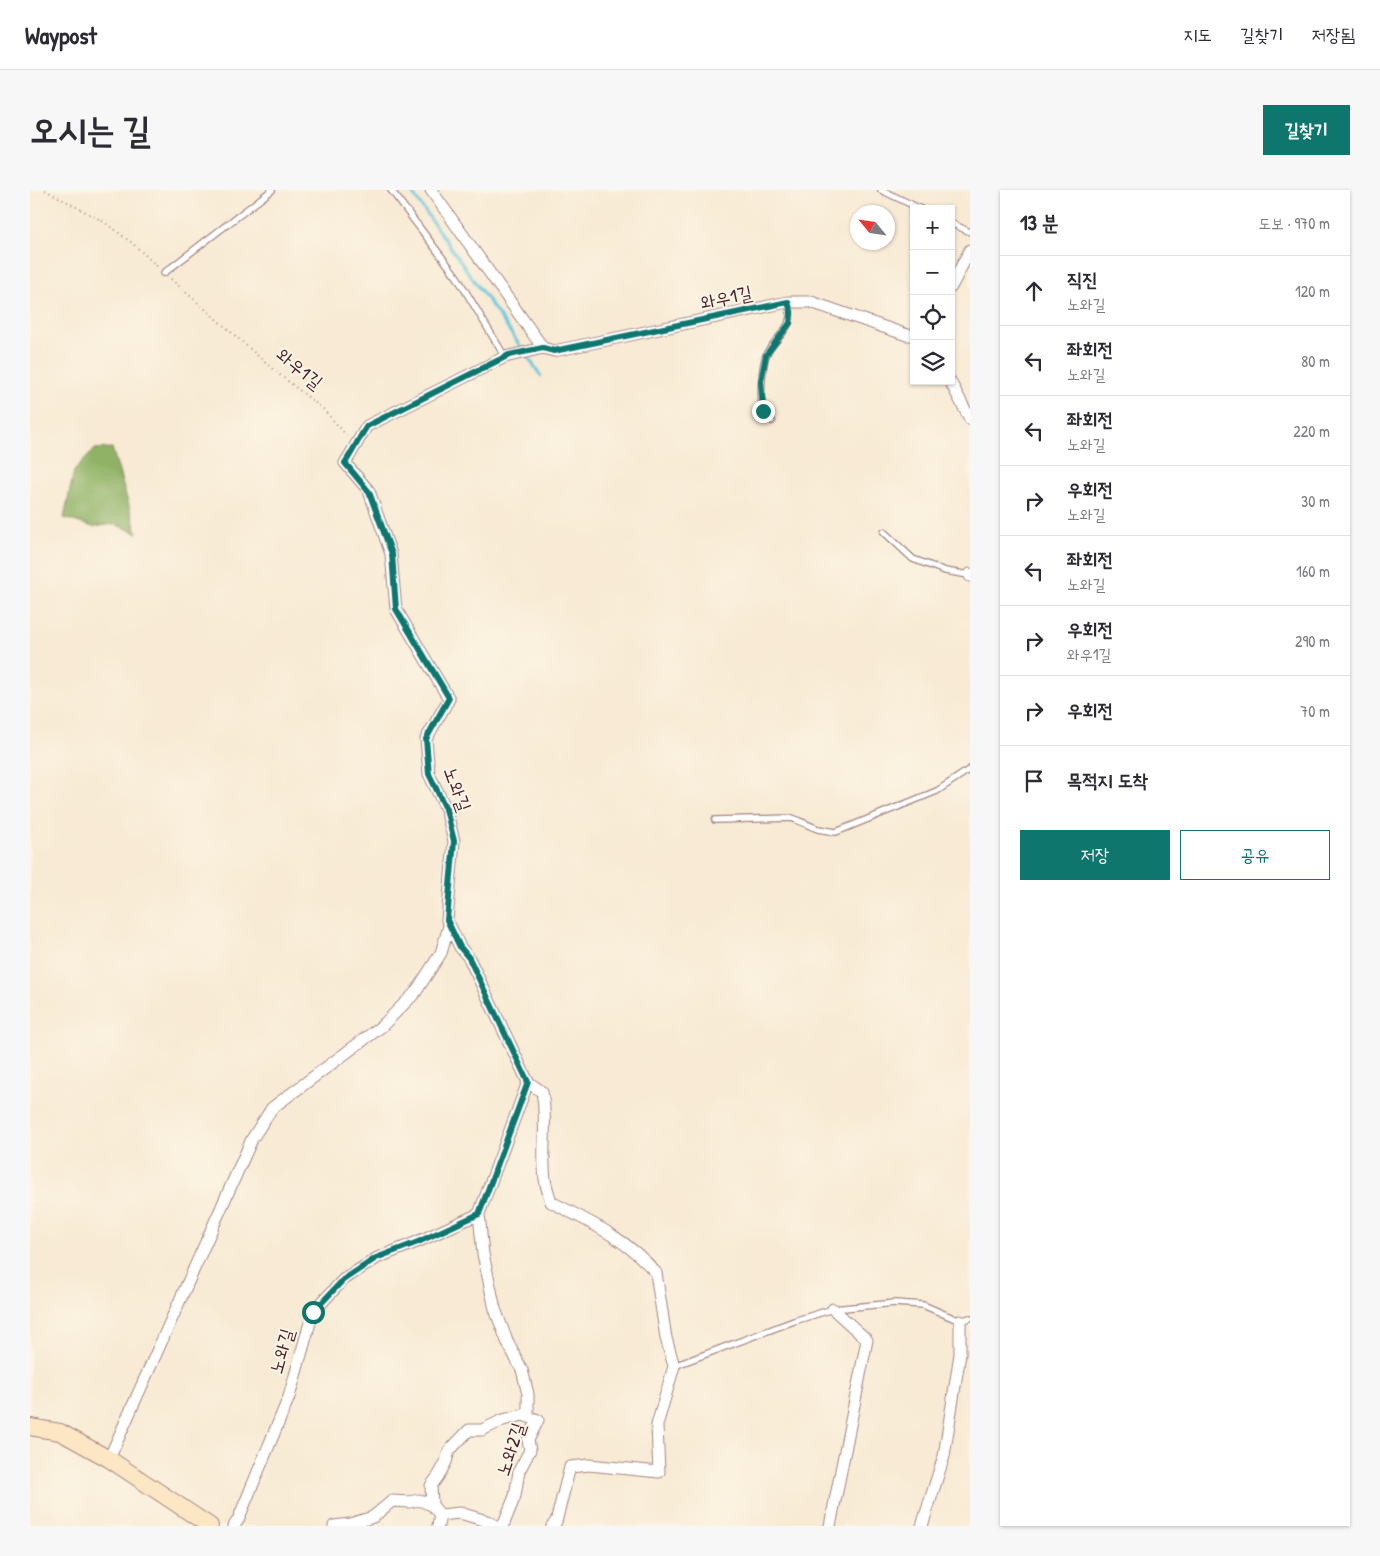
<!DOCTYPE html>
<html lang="ko">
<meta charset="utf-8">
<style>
:root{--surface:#fff;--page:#f7f7f7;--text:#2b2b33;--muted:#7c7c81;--line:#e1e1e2;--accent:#0f766e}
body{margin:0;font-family:"Patrick Hand","Poor Story",sans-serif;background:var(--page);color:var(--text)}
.controls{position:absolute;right:15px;top:15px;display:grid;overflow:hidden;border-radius:0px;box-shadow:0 1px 4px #0004}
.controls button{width:45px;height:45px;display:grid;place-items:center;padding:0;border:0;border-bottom:1px solid var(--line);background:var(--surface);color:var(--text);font:25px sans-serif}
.compass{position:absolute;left:820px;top:15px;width:45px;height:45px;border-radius:50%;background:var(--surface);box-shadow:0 1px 4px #0004;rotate:299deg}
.stop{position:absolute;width:15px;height:15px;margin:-11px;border:4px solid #0f766e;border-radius:50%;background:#fff}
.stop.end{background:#0f766e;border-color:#fff;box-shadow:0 1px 5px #0008}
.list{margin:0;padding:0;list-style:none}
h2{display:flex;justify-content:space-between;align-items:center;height:65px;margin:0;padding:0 20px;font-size:21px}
h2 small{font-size:16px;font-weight:400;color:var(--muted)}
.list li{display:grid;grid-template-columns:32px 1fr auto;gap:15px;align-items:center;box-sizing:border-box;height:70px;padding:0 20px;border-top:1px solid var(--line)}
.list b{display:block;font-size:19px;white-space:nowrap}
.list p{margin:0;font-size:16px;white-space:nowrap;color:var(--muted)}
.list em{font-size:16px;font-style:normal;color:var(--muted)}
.actions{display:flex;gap:10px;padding:15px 20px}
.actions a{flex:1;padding:11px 0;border:1px solid var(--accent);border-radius:0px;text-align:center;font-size:18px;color:var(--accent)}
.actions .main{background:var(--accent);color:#fff}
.icon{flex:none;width:28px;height:28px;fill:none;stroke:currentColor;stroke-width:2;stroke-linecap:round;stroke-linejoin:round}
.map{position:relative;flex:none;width:940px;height:1336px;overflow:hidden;border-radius:0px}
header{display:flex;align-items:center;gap:30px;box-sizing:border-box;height:70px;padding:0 25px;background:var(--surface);border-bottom:1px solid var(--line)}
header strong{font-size:24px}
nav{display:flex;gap:28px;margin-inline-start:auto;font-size:18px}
.intro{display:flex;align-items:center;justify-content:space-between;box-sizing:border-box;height:120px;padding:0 30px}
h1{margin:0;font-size:35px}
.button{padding:12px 22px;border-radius:0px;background:var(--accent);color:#fff;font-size:18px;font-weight:700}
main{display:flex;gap:30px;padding:0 30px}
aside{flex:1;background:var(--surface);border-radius:0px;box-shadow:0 1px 4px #0004}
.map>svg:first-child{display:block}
.forest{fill:#90b266;stroke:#6d6848}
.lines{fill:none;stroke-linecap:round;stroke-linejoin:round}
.stream{stroke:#60c4de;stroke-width:3}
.lane-casing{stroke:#a18480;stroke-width:8}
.street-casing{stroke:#a18480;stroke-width:13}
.secondary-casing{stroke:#a18480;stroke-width:18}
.path{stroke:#a18480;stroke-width:2;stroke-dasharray:1 4;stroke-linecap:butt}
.lane{stroke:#fff;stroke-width:5.5}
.street{stroke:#fff;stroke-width:11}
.secondary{stroke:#fce6c4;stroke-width:16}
.route{stroke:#0f766e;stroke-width:6}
.labels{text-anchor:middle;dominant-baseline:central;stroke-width:4;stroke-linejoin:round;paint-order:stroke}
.street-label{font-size:19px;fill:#4a1f2b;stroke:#fcf5e5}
</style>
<header>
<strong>Waypost</strong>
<nav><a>지도</a><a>길찾기</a><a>저장됨</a></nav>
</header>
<div class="intro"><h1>오시는 길</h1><a class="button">길찾기</a></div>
<main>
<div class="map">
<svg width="940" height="1336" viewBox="0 0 940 1336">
<rect width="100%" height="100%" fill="#fcf5e5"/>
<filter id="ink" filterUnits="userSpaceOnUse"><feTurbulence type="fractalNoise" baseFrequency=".02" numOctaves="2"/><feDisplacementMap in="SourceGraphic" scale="10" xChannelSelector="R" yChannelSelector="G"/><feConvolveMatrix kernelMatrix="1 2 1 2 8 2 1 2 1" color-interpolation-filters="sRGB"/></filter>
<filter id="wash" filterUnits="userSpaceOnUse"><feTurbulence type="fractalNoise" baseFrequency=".0096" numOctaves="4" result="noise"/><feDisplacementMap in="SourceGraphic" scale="20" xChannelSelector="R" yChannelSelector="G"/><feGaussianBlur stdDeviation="1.12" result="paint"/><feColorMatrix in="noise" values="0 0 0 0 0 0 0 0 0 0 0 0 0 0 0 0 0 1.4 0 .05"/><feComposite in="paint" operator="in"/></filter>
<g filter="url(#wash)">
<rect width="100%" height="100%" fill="#f8ead4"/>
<path class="forest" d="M 82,258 L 107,343 L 84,334 L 63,337 L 34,328 L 44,281 L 65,259 Z"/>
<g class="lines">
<path class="stream" d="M 380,0 L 493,160
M 497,166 L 511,186"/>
</g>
</g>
<g filter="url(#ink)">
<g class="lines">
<defs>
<path id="lane" d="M 361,0 L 427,87 L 475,167
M 851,0 L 891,19
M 921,33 L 940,42
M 134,83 L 242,0
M 742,231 C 739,228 735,225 734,222 C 729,212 732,173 737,163 C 749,143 766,138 758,112
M 854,342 L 883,369 L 915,381 L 939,385
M 685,630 L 762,628 L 788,639 L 806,642 L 907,601 L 940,579
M 644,1176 L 764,1131 L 803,1119 L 865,1113 L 893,1115 L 930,1131 L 940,1128"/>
<path id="street" d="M 401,0 L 513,158 L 524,161 L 758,112 L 781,112 L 877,145 L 884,145
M 921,97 L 940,60
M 920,191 L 940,229
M 940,384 L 940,386
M 498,892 L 512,902 C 518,931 511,960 515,989 C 516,997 519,1004 521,1012 C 558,1031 599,1050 626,1083 L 636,1148 L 644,1176 L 627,1235 L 629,1282 L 559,1275 L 540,1277 L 526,1332 L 522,1336
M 449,1024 L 498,892 L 439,768 L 430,757 L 417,730 L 424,651 L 416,619 L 399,584 L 396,549 L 419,509 L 366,419 L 361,364 L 339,301 L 315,273 C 323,261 329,248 337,236 L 475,167 L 513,158
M 79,1269 L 222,949 L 242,918 L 352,836 L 385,803 L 411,763 L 419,736
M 410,1325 L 430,1323 L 460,1332 L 464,1336
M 204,1336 L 208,1330 L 259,1207 L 283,1122 L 313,1090 L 347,1068 L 387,1052 L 449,1024 L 453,1064 L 465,1119 L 477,1151 L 492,1180 L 498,1204 L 498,1227
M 304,1336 L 320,1334 L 343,1327 L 362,1311 L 379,1312 L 389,1310 L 402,1315
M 408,1336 L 410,1325 L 402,1315 L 401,1296 L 409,1285 L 416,1272 L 419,1261 L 439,1240 L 452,1240 L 473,1230 L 493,1225 L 508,1230 L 498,1250 L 500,1260 L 489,1281 L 485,1306 L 474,1333 L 470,1336
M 800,1336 L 837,1150 L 803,1119
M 892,1336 L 914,1266 L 930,1164 L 930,1131"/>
<path id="secondary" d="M 0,1237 L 30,1242 L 79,1269 L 180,1336"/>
</defs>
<use href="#lane" class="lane-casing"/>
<use href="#street" class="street-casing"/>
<use href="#secondary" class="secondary-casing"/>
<path class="path" d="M 15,0 L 74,32 L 101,52 L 128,77
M 141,89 L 245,181 L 293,219 L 318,247"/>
<use href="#lane" class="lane"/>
<use href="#street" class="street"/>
<use href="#secondary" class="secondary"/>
</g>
</g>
<g class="lines" filter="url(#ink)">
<path class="route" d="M 283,1122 L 313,1090 L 346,1068 L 388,1052 L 449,1024 L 498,892 L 439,768 L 430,757 L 417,730 L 424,651 L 416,619 L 399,584 L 396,549 L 419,508 L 366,419 L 362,364 L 339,302 L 315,273 C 323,261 329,248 337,236 L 479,165 L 513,158 L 524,161 L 758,112 L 761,122 L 760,133 L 736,165 L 731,191 L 733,221"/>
</g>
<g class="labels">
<g class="street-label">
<text transform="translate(696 107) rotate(-12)">와우1길</text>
<text transform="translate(270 178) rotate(39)">와우1길</text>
<text transform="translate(428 599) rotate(70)">노와길</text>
<text transform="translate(251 1161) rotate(-74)">노와길</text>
<text transform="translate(480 1259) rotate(-72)">노와2길</text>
</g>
</g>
</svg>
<div class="controls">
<button>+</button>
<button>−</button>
<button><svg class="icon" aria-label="locate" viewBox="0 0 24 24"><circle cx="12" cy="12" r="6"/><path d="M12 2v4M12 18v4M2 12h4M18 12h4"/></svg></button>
<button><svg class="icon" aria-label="layers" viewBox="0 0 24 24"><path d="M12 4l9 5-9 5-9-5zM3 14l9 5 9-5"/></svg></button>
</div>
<svg class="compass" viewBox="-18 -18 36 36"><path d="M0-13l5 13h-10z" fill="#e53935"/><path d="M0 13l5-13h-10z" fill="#7c7c81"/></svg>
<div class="stop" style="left:283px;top:1122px"></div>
<div class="stop end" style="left:733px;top:221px"></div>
</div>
<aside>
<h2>13 분<small>도보 · 970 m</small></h2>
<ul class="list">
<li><svg class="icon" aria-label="ahead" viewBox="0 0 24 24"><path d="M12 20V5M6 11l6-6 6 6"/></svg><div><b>직진</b><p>노와길</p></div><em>120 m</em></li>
<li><svg class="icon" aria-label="left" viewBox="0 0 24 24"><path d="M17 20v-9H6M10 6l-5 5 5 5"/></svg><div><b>좌회전</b><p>노와길</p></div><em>80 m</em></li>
<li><svg class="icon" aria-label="left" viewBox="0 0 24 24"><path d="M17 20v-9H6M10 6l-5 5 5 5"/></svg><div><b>좌회전</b><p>노와길</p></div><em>220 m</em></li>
<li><svg class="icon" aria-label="right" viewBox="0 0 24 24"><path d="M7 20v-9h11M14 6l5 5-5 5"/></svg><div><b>우회전</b><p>노와길</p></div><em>30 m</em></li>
<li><svg class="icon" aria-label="left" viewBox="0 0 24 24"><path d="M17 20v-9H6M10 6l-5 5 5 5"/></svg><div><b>좌회전</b><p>노와길</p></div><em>160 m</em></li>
<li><svg class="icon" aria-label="right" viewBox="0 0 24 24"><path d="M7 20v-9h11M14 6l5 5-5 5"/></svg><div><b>우회전</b><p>와우1길</p></div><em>290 m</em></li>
<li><svg class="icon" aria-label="right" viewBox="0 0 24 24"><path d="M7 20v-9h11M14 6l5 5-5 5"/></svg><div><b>우회전</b></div><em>70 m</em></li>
<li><svg class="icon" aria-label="arrive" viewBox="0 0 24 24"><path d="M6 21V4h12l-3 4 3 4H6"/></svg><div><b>목적지 도착</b></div></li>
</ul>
<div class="actions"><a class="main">저장</a><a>공유</a></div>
</aside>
</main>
